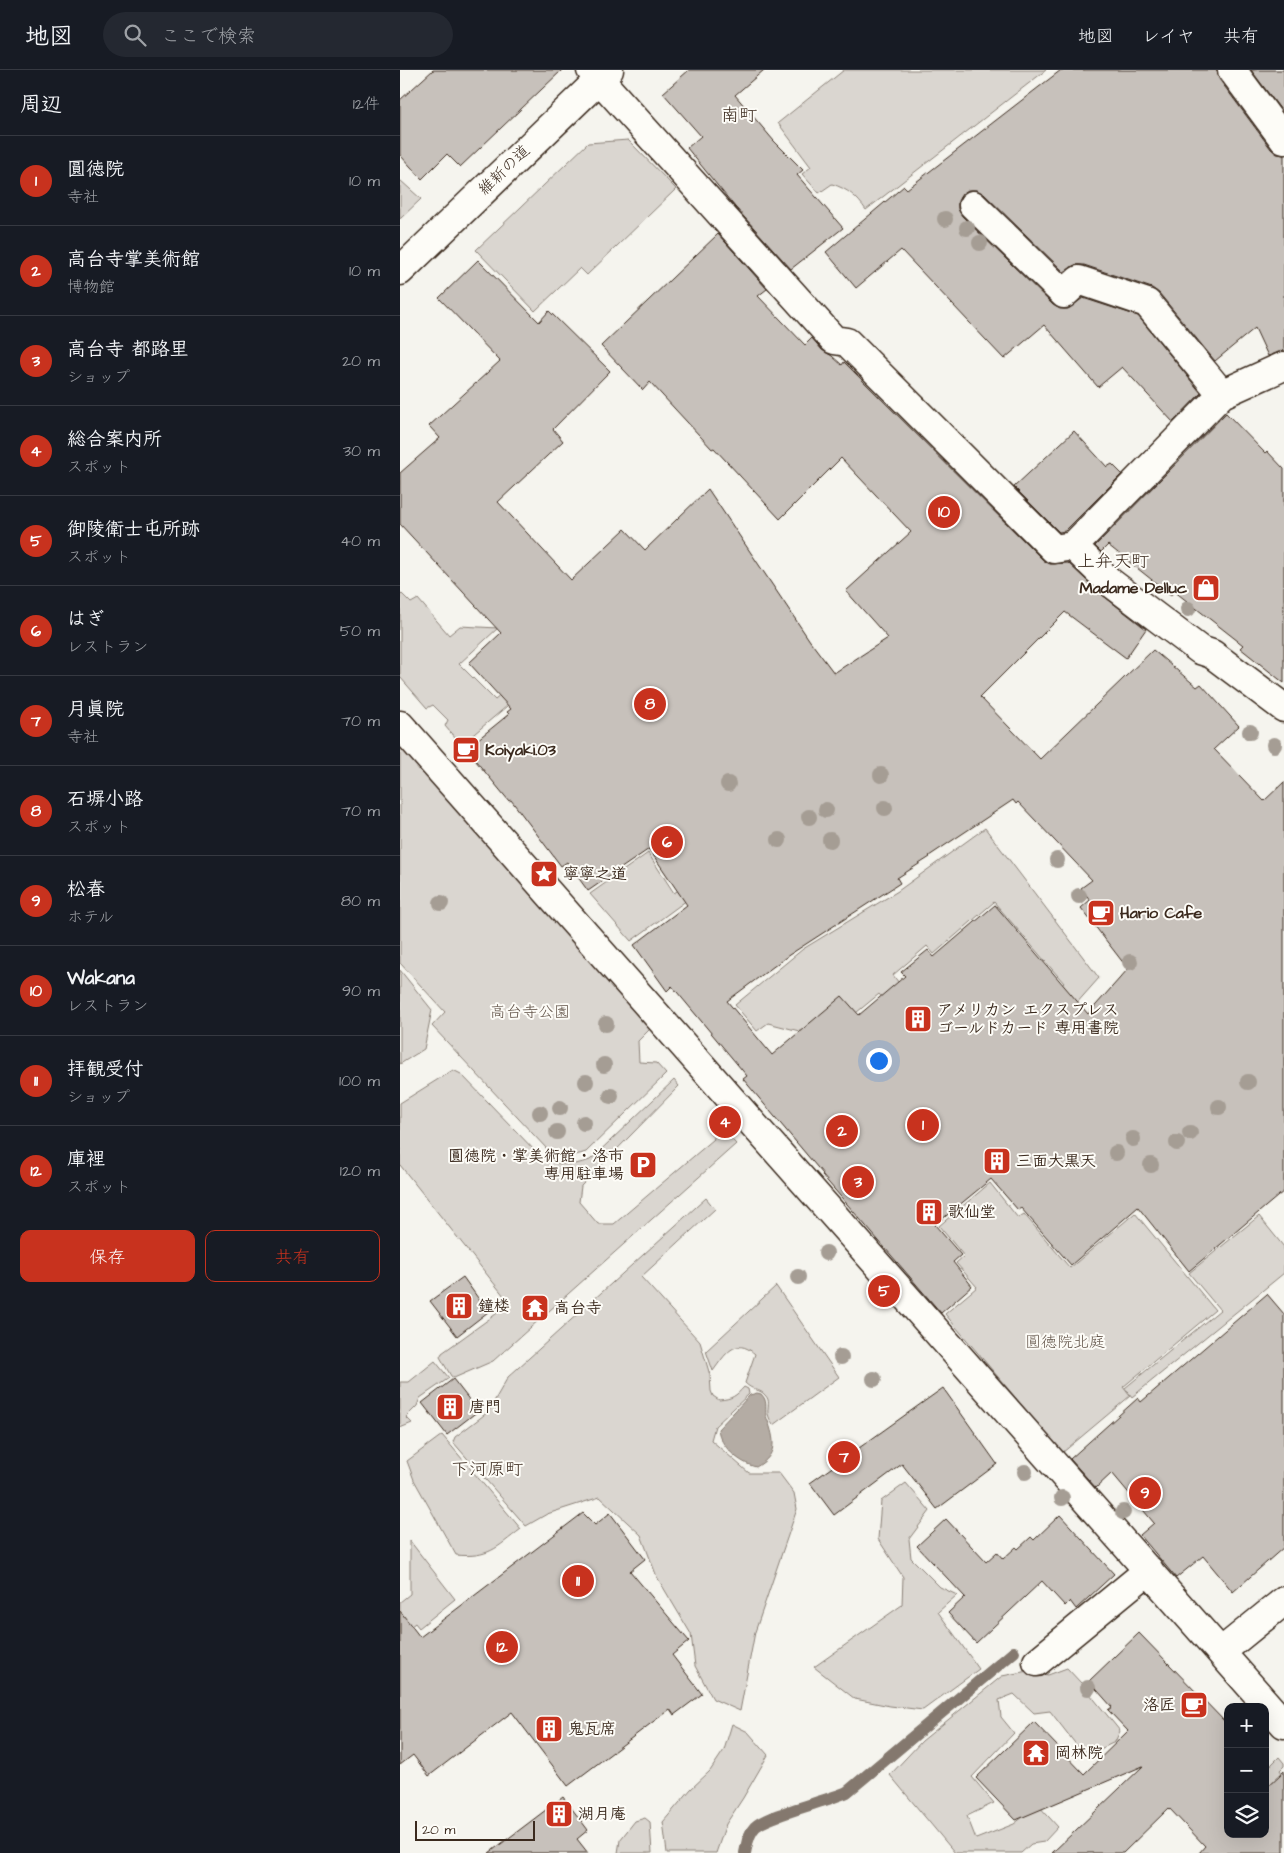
<!DOCTYPE html>
<html lang="ja">
<meta charset="utf-8">
<style>
:root{--surface:#171b24;--page:#242831;--text:#f1f3f6;--muted:#9ea1a6;--line:#363941;--accent:#c8321e}
body{margin:0;font-family:"Architects Daughter","Klee One",sans-serif;background:var(--page);color:var(--text)}
.controls{position:absolute;right:15px;bottom:15px;display:grid;overflow:hidden;border-radius:10px;box-shadow:0 5px 20px #0002}
.controls button{width:45px;height:45px;display:grid;place-items:center;padding:0;border:0;border-bottom:1px solid var(--line);background:var(--surface);color:var(--text);font:25px sans-serif}
.scale{position:absolute;left:15px;bottom:12px;width:120px;box-sizing:border-box;padding-left:5px;border:2px solid #3b2a1e;border-top:0;font-size:14px;line-height:18px;white-space:nowrap;color:#3b2a1e;-webkit-text-stroke:4px #fdfcf7;paint-order:stroke}
.you{position:absolute;left:478px;top:990px;width:18px;height:18px;margin:-12px;border:4px solid #fff;border-radius:50%;background:#1a73e8;box-shadow:0 0 0 8px #1a73e833}
.badge{display:grid;place-items:center;width:32px;height:32px;border-radius:50%;background:var(--accent);color:#fff;font-size:16px;font-weight:700}
.pin{position:absolute;translate:-50% -50%;border:2px solid #fff;box-shadow:0 1px 5px #0006}
.list{margin:0;padding:0;list-style:none}
h2{display:flex;justify-content:space-between;align-items:center;height:65px;margin:0;padding:0 20px;font-size:21px}
h2 small{font-size:16px;font-weight:400;color:var(--muted)}
.list li{display:grid;grid-template-columns:32px 1fr auto;gap:15px;align-items:center;box-sizing:border-box;height:90px;padding:0 20px;border-top:1px solid var(--line)}
.list b{display:block;font-size:19px;white-space:nowrap}
.list p{margin:0;font-size:16px;white-space:nowrap;color:var(--muted)}
.list em{font-size:16px;font-style:normal;color:var(--muted)}
.actions{display:flex;gap:10px;padding:15px 20px}
.actions a{flex:1;padding:11px 0;border:1px solid var(--accent);border-radius:10px;text-align:center;font-size:18px;color:var(--accent)}
.actions .main{background:var(--accent);color:#fff}
.icon{flex:none;width:28px;height:28px;fill:none;stroke:currentColor;stroke-width:2;stroke-linecap:round;stroke-linejoin:round}
.map{position:relative;flex:none;width:884px;height:1783px;overflow:hidden}
header{display:flex;align-items:center;gap:30px;box-sizing:border-box;height:70px;padding:0 25px;background:var(--surface);border-bottom:1px solid var(--line)}
header strong{font-size:24px}
nav{display:flex;gap:28px;margin-inline-start:auto;font-size:18px}
.search{width:350px;height:45px;background:var(--page);display:flex;align-items:center;gap:12px;box-sizing:border-box;padding:0 18px;border-radius:28px;color:var(--muted);font-size:19px}
main{display:flex}
aside{flex:1;background:var(--surface)}
.map>svg:first-child{display:block}
.green{fill:#dad6d0;stroke:#8a8077}
.water{fill:#b4aca4;stroke:#84786e}
.lines{fill:none;stroke-linecap:round;stroke-linejoin:round}
.stream{stroke:#84786e;stroke-width:12}
.building{fill:#c7c1bb;stroke:#3b2a1e;fill-rule:evenodd}
.minor-casing{stroke:#3b2a1e;stroke-width:31}
.minor{stroke:#fdfcf7;stroke-width:28}
.tree{fill:#a59d94}
.labels{text-anchor:middle;dominant-baseline:central;stroke-width:4;stroke-linejoin:round;paint-order:stroke}
.street-label{font-size:16px;fill:#3b2a1e;stroke:#fdfcf7}
.poi-label{font-size:16px;font-weight:bold;fill:#3b2a1e;stroke:#fdfcf7;text-anchor:start}
.park-label{font-size:16px;fill:#63554a;stroke:#fdfcf7}
.neighbourhood-label{font-size:18px;fill:#3b2a1e;stroke:#fdfcf7}
</style>
<header>
<strong>地図</strong>
<div class="search"><svg class="icon" aria-label="search" viewBox="0 0 24 24"><circle cx="10" cy="10" r="6"/><path d="M15 15l6 6"/></svg>ここで検索</div>
<nav><a>地図</a><a>レイヤ</a><a>共有</a></nav>
</header>
<main>
<aside>
<h2>周辺<small>12件</small></h2>
<ul class="list">
<li><span class="badge">1</span><div><b>圓徳院</b><p>寺社</p></div><em>10 m</em></li>
<li><span class="badge">2</span><div><b>高台寺掌美術館</b><p>博物館</p></div><em>10 m</em></li>
<li><span class="badge">3</span><div><b>高台寺 都路里</b><p>ショップ</p></div><em>20 m</em></li>
<li><span class="badge">4</span><div><b>総合案内所</b><p>スポット</p></div><em>30 m</em></li>
<li><span class="badge">5</span><div><b>御陵衛士屯所跡</b><p>スポット</p></div><em>40 m</em></li>
<li><span class="badge">6</span><div><b>はぎ</b><p>レストラン</p></div><em>50 m</em></li>
<li><span class="badge">7</span><div><b>月眞院</b><p>寺社</p></div><em>70 m</em></li>
<li><span class="badge">8</span><div><b>石塀小路</b><p>スポット</p></div><em>70 m</em></li>
<li><span class="badge">9</span><div><b>松春</b><p>ホテル</p></div><em>80 m</em></li>
<li><span class="badge">10</span><div><b>Wakana</b><p>レストラン</p></div><em>90 m</em></li>
<li><span class="badge">11</span><div><b>拝観受付</b><p>ショップ</p></div><em>100 m</em></li>
<li><span class="badge">12</span><div><b>庫裡</b><p>スポット</p></div><em>120 m</em></li>
</ul>
<div class="actions"><a class="main">保存</a><a>共有</a></div>
</aside>
<div class="map">
<svg width="884" height="1783" viewBox="0 0 884 1783">
<rect width="100%" height="100%" fill="#f5f4ee"/>
<filter id="ink" filterUnits="userSpaceOnUse"><feTurbulence type="fractalNoise" baseFrequency=".02" numOctaves="2"/><feDisplacementMap in="SourceGraphic" scale="10" xChannelSelector="R" yChannelSelector="G"/><feConvolveMatrix kernelMatrix="1 2 1 2 8 2 1 2 1" color-interpolation-filters="sRGB"/></filter>
<g filter="url(#ink)">
<path class="green" d="M 444,0 L 646,0 L 466,140 C 457,127 448,119 432,114 L 419,123 L 402,104 L 411,97 L 378,53 Z
M 228,70 L 276,119 L 187,205 L 180,198 L 135,241 L 76,180 L 188,73 Z
M 0,110 L 21,129 L 0,149 Z
M 0,522 L 11,533 L 18,529 L 49,565 L 60,556 L 98,558 L 59,594 L 95,630 L 113,615 L 120,625 L 61,675 L 45,656 L 48,650 L 33,635 L 27,638 L 0,607 Z
M 0,677 L 80,762 L 252,957 L 238,971 L 239,992 L 256,993 L 266,1004 L 186,1082 C 172,1087 160,1087 147,1079 L 32,956 L 45,942 L 0,893 Z
M 585,758 L 699,908 L 651,962 L 585,978 L 664,913 L 594,832 L 534,884 L 527,876 L 493,905 L 504,920 L 488,934 L 479,924 L 417,975 L 407,963 L 368,953 L 357,961 L 335,935 L 403,879 L 498,821 Z
M 248,783 L 274,823 L 308,801 L 313,811 L 231,871 L 190,824 Z
M 0,900 L 32,940 L 24,979 L 0,994 Z
M 53,1000 L 61,1004 L 139,1085 C 158,1096 169,1097 190,1090 L 274,1010 L 279,1016 L 181,1116 L 179,1132 L 198,1154 L 214,1154 L 227,1143 L 314,1069 L 309,1061 L 317,1054 L 336,1074 L 93,1291 L 54,1308 L 51,1306 L 40,1287 L 42,1283 L 107,1236 L 108,1231 L 0,1095 L 0,1033 Z
M 590,1113 L 618,1148 L 624,1144 L 670,1198 L 735,1143 L 815,1240 L 723,1317 L 730,1326 L 662,1383 L 545,1244 L 577,1217 L 556,1193 L 564,1186 L 539,1156 Z
M 306,1128 L 315,1139 L 241,1207 L 300,1272 L 310,1305 L 311,1321 L 313,1326 L 319,1330 C 332,1329 336,1326 344,1317 L 348,1319 L 349,1324 L 315,1356 L 311,1370 L 349,1403 L 379,1403 L 394,1423 L 397,1439 L 355,1562 L 340,1641 L 313,1629 L 295,1596 L 291,1564 L 257,1507 L 241,1465 L 200,1427 L 147,1444 L 126,1456 L 53,1372 L 55,1367 L 88,1342 L 108,1307 Z
M 859,1146 L 884,1177 L 884,1203 L 732,1327 L 725,1318 L 820,1240 L 789,1203 Z
M 376,1216 L 439,1307 L 373,1355 C 371,1352 369,1348 368,1344 C 367,1336 371,1331 365,1325 C 360,1319 353,1321 345,1313 L 355,1284 C 335,1266 325,1285 313,1301 L 306,1281 Z
M 35,1291 L 49,1308 L 20,1328 L 17,1336 L 6,1347 L 12,1353 L 0,1358 L 0,1312 L 9,1312 Z
M 42,1365 L 121,1459 C 96,1478 89,1488 56,1485 L 14,1410 L 7,1391 Z
M 506,1413 L 530,1441 L 509,1469 L 511,1488 L 540,1517 L 557,1525 L 538,1542 L 579,1599 L 523,1640 L 490,1636 L 455,1629 L 414,1597 L 502,1535 L 503,1507 L 478,1469 L 481,1431 Z
M 10,1471 L 55,1529 L 19,1558 L 15,1553 L 0,1565 L 0,1532 L 10,1524 Z
M 667,1598 L 681,1613 L 720,1661 L 715,1672 L 685,1686 L 650,1641 L 634,1643 L 614,1624 L 599,1630 L 601,1647 L 614,1663 L 572,1707 L 594,1733 L 567,1746 L 576,1769 L 614,1754 L 638,1735 L 658,1757 L 644,1772 L 631,1774 L 621,1783 L 555,1783 L 490,1705 L 522,1671 L 602,1606 L 628,1601 L 648,1605 Z
M 332,1654 L 348,1662 L 368,1685 L 343,1728 L 326,1754 L 316,1783 L 267,1783 L 263,1752 L 291,1719 L 310,1701 L 324,1680 Z
M 879,1687 L 884,1693 L 884,1696 L 880,1700 L 882,1703 L 877,1708 L 884,1716 L 865,1742 L 865,1701 Z
M 245,1748 L 250,1752 L 252,1783 L 218,1783 L 220,1770 L 235,1751 Z"/>
<path class="water" d="M 357,1323 L 361,1324 C 368,1331 365,1336 366,1346 C 367,1349 369,1353 370,1357 C 376,1376 374,1387 356,1397 C 339,1393 320,1376 318,1359 L 350,1325 Z"/>
<g class="lines">
<path class="stream" d="M 345,1783 C 347,1774 348,1764 355,1757 C 365,1746 427,1731 447,1722 L 614,1582"/>
</g>
<path class="building" d="M 33,0 L 162,0 L 60,97 L 47,84 L 22,109 L 0,85 L 0,30 Z
M 289,0 L 364,0 L 335,25 L 374,71 L 403,100 L 397,105 L 443,158 L 391,199 L 335,137 L 287,78 L 301,66 L 263,23 Z
M 661,0 L 817,0 L 819,9 L 871,79 L 877,84 L 884,85 L 884,281 L 868,286 L 855,258 L 815,291 L 759,223 L 752,218 L 684,195 L 675,195 L 664,202 L 584,124 L 576,120 L 568,120 L 562,124 L 558,131 L 558,139 L 562,146 L 653,235 L 660,239 L 668,239 L 683,228 L 738,246 L 801,323 L 773,352 L 722,297 L 698,317 L 644,255 L 604,289 L 501,180 L 456,218 L 426,182 L 504,116 L 507,119 Z
M 851,0 L 884,0 L 884,44 Z
M 318,164 L 367,219 L 358,226 L 405,275 L 412,268 L 422,280 L 432,286 L 442,295 L 444,292 L 643,490 L 650,494 L 668,493 L 701,524 L 746,559 L 726,588 L 665,542 L 580,627 L 640,689 L 753,580 L 797,617 L 801,614 L 839,656 L 814,679 L 864,731 L 884,712 L 884,1121 L 789,1201 L 738,1137 L 671,1195 L 621,1138 L 618,1140 L 591,1109 L 535,1155 L 561,1185 L 553,1192 L 572,1216 L 541,1243 L 422,1105 L 423,1104 L 343,1009 L 347,1006 L 272,916 L 267,921 L 234,875 L 287,835 L 249,779 L 188,821 L 167,792 L 161,796 L 111,730 L 109,731 L 66,679 L 109,644 L 107,642 L 111,639 L 69,593 L 101,563 L 0,454 L 0,403 L 40,368 L 29,356 L 100,291 L 39,228 L 78,190 L 139,252 L 149,241 L 210,301 L 153,359 L 163,371 L 98,432 L 171,510 L 225,459 L 245,480 L 308,419 L 410,571 L 434,603 L 488,568 L 446,521 L 511,462 L 441,388 L 380,449 L 314,378 L 312,379 L 250,312 L 243,320 L 201,276 ZM 613,730 L 616,734 L 618,732 L 692,810 L 681,818 L 690,830 L 681,838 L 728,899 L 688,944 L 595,835 L 534,887 L 528,880 L 501,902 L 505,906 L 459,945 L 442,926 L 372,985 L 327,931 L 389,885 L 500,813 L 497,808 L 530,787 L 529,786 Z
M 826,343 L 865,383 L 867,381 L 884,399 L 884,613 L 840,578 L 843,575 L 774,521 L 771,525 L 708,475 L 701,482 L 695,476 Z
M 674,361 L 707,397 L 712,394 L 722,404 L 665,461 L 659,462 L 614,417 Z
M 63,1207 L 88,1242 L 57,1266 L 30,1231 Z
M 867,1224 L 884,1244 L 884,1477 L 833,1522 L 803,1486 L 776,1508 L 740,1465 L 754,1453 L 712,1403 L 696,1418 L 670,1389 L 738,1328 L 741,1332 Z
M 53,1309 L 78,1341 L 47,1365 L 22,1333 Z
M 543,1318 L 597,1394 L 537,1439 L 502,1394 L 434,1445 L 410,1413 Z
M 183,1443 L 195,1455 L 210,1443 L 245,1489 L 230,1501 L 289,1571 L 272,1585 L 302,1624 L 274,1645 L 270,1639 L 168,1716 L 112,1642 L 29,1706 L 13,1685 L 0,1695 L 0,1541 L 20,1567 Z
M 660,1445 L 714,1504 L 676,1539 L 670,1531 L 665,1536 L 642,1511 L 576,1573 L 548,1543 L 565,1527 L 517,1476 L 546,1449 L 586,1492 L 597,1482 L 603,1489 L 616,1477 L 618,1479 L 631,1467 L 634,1470 Z
M 739,1563 L 828,1655 L 828,1764 L 865,1764 L 865,1719 L 884,1701 L 884,1783 L 799,1783 L 805,1776 L 769,1738 L 723,1783 L 652,1783 L 743,1696 L 616,1750 L 576,1708 L 634,1652 L 684,1704 L 728,1661 L 708,1640 L 712,1637 L 689,1611 Z
M 163,1727 L 188,1760 L 177,1769 L 188,1783 L 89,1783 Z"/>
<g class="lines">
<defs>
<path id="minor" d="M 191,0 L 434,270 L 447,272 L 654,479 L 673,476 L 710,512 L 800,580 L 812,584 L 884,638
M 832,0 L 884,70
M 573,135 L 664,224 L 679,210 L 747,233 L 822,324
M 0,201 L 209,0
M 673,476 L 822,324 L 884,296
M 0,655 L 884,1654
M 821,1582 L 884,1531
M 637,1592 L 749,1500"/>
</defs>
<use href="#minor" class="minor-casing"/>
<use href="#minor" class="minor"/>
</g>
<g class="tree">
<circle cx="545" cy="149" r="8"/>
<circle cx="567" cy="158" r="8"/>
<circle cx="580" cy="173" r="8"/>
<circle cx="788" cy="539" r="8"/>
<circle cx="850" cy="662" r="8"/>
<circle cx="874" cy="675" r="8"/>
<circle cx="481" cy="705" r="8"/>
<circle cx="328" cy="714" r="8"/>
<circle cx="485" cy="738" r="8"/>
<circle cx="426" cy="740" r="8"/>
<circle cx="409" cy="747" r="8"/>
<circle cx="379" cy="770" r="8"/>
<circle cx="430" cy="770" r="8"/>
<circle cx="657" cy="790" r="8"/>
<circle cx="679" cy="826" r="8"/>
<circle cx="41" cy="833" r="8"/>
<circle cx="730" cy="892" r="8"/>
<circle cx="206" cy="954" r="8"/>
<circle cx="204" cy="995" r="8"/>
<circle cx="186" cy="1012" r="8"/>
<circle cx="848" cy="1012" r="8"/>
<circle cx="211" cy="1026" r="8"/>
<circle cx="819" cy="1037" r="8"/>
<circle cx="160" cy="1038" r="8"/>
<circle cx="140" cy="1043" r="8"/>
<circle cx="184" cy="1053" r="8"/>
<circle cx="157" cy="1062" r="8"/>
<circle cx="790" cy="1063" r="8"/>
<circle cx="733" cy="1069" r="8"/>
<circle cx="777" cy="1073" r="8"/>
<circle cx="716" cy="1083" r="8"/>
<circle cx="751" cy="1095" r="8"/>
<circle cx="426" cy="1183" r="8"/>
<circle cx="398" cy="1207" r="8"/>
<circle cx="441" cy="1287" r="8"/>
<circle cx="474" cy="1309" r="8"/>
<circle cx="625" cy="1402" r="8"/>
<circle cx="662" cy="1428" r="8"/>
<circle cx="723" cy="1442" r="8"/>
<circle cx="688" cy="1618" r="8"/>
</g>
</g>
<defs>
<symbol id="shop-square" viewBox="-11 -11 22 22"><rect x="-9" y="-9" width="18" height="18" rx="4" fill="#c8321e" stroke="#fdfcf7"/><path d="M-5-2.5h2.3a2.7 3.5 0 0 1 5.4 0H5L5.5 6h-11ZM-1.5-2.5h3a1.5 2.3 0 0 0-3 0Z" fill="#fff"/></symbol>
<symbol id="cafe-square" viewBox="-11 -11 22 22"><rect x="-9" y="-9" width="18" height="18" rx="4" fill="#c8321e" stroke="#fdfcf7"/><path d="M-5.5-4.5H6V0H3Q3 3.5 0 3.5H-2.5Q-5.5 3.5-5.5 0ZM3-3.2v2h1.7v-2ZM-6 4.5H4V6H-6Z" fill="#fff"/></symbol>
<symbol id="sight-square" viewBox="-11 -11 22 22"><rect x="-9" y="-9" width="18" height="18" rx="4" fill="#c8321e" stroke="#fdfcf7"/><path d="M0-6L1.8-2.2L6-1.7L2.9 1.2L3.7 5.4L0 3.3L-3.7 5.4L-2.9 1.2L-6-1.7L-1.8-2.2Z" fill="#fff"/></symbol>
<symbol id="building-square" viewBox="-11 -11 22 22"><rect x="-9" y="-9" width="18" height="18" rx="4" fill="#c8321e" stroke="#fdfcf7"/><path d="M-4-6H4V6H1V3H-1V6H-4ZM-2.5-4.3h1.7v1.8h-1.7ZM.8-4.3h1.7v1.8H.8ZM-2.5-1h1.7V.8h-1.7ZM.8-1h1.7V.8H.8Z" fill="#fff"/></symbol>
<symbol id="parking-square" viewBox="-11 -11 22 22"><rect x="-9" y="-9" width="18" height="18" rx="4" fill="#c8321e" stroke="#fdfcf7"/><path d="M-3.5-5.5H1a3.5 3.5 0 0 1 0 7H-1V5.5H-3.5ZM-1-3.4V-.6H.8a1.4 1.4 0 0 0 0-2.8Z" fill="#fff"/></symbol>
<symbol id="temple-square" viewBox="-11 -11 22 22"><rect x="-9" y="-9" width="18" height="18" rx="4" fill="#c8321e" stroke="#fdfcf7"/><path d="M0-6L5-2H3V0L6.5 2.5H4V6H1.5V3h-3V6H-4V2.5H-6.5L-3 0V-2H-5Z" fill="#fff"/></symbol>
</defs>
<g fill-rule="evenodd">
<use href="#shop-square" x="790" y="502" width="32" height="32"/>
<use href="#cafe-square" x="50" y="664" width="32" height="32"/>
<use href="#sight-square" x="128" y="788" width="32" height="32"/>
<use href="#cafe-square" x="685" y="827" width="32" height="32"/>
<use href="#building-square" x="502" y="933" width="32" height="32"/>
<use href="#building-square" x="581" y="1075" width="32" height="32"/>
<use href="#parking-square" x="227" y="1079" width="32" height="32"/>
<use href="#building-square" x="513" y="1126" width="32" height="32"/>
<use href="#building-square" x="43" y="1220" width="32" height="32"/>
<use href="#temple-square" x="119" y="1222" width="32" height="32"/>
<use href="#building-square" x="34" y="1321" width="32" height="32"/>
<use href="#cafe-square" x="778" y="1619" width="32" height="32"/>
<use href="#building-square" x="133" y="1643" width="32" height="32"/>
<use href="#temple-square" x="620" y="1667" width="32" height="32"/>
<use href="#building-square" x="143" y="1728" width="32" height="32"/>
</g>
<g class="labels">
<g class="street-label">
<text transform="translate(104 100) rotate(-44)">維新の道</text>
</g>
<g class="poi-label">
<text x="787" y="518" text-anchor="end">Madame Delluc</text>
<text x="85" y="680">Koiyaki.03</text>
<text x="163" y="804">寧寧之道</text>
<text x="720" y="843">Hario Cafe</text>
<text x="537" y="940">アメリカン エクスプレス<tspan x="537" dy="18">ゴールドカード 専用書院</tspan></text>
<text x="224" y="1086" text-anchor="end">圓徳院・掌美術館・洛市<tspan x="224" dy="18">専用駐車場</tspan></text>
<text x="616" y="1091">三面大黒天</text>
<text x="548" y="1142">歌仙堂</text>
<text x="78" y="1236">鐘楼</text>
<text x="154" y="1238">高台寺</text>
<text x="69" y="1337">唐門</text>
<text x="775" y="1635" text-anchor="end">洛匠</text>
<text x="168" y="1659">鬼瓦席</text>
<text x="655" y="1683">岡林院</text>
<text x="178" y="1744">湖月庵</text>
</g>
<g class="park-label">
<text x="130" y="942">高台寺公園</text>
<text x="665" y="1272">圓徳院北庭</text>
</g>
<g class="neighbourhood-label">
<text x="339" y="45">南町</text>
<text x="713" y="491">上弁天町</text>
<text x="87" y="1399">下河原町</text>
</g>
</g>
</svg>
<div class="controls">
<button>+</button>
<button>−</button>
<button><svg class="icon" aria-label="layers" viewBox="0 0 24 24"><path d="M12 4l9 5-9 5-9-5zM3 14l9 5 9-5"/></svg></button>
</div>
<div class="scale">20 m</div>
<div class="you"></div>
<div class="pin badge" style="left:523px;top:1055px">1</div>
<div class="pin badge" style="left:442px;top:1061px">2</div>
<div class="pin badge" style="left:458px;top:1112px">3</div>
<div class="pin badge" style="left:325px;top:1052px">4</div>
<div class="pin badge" style="left:484px;top:1221px">5</div>
<div class="pin badge" style="left:267px;top:772px">6</div>
<div class="pin badge" style="left:444px;top:1387px">7</div>
<div class="pin badge" style="left:250px;top:634px">8</div>
<div class="pin badge" style="left:745px;top:1423px">9</div>
<div class="pin badge" style="left:544px;top:442px">10</div>
<div class="pin badge" style="left:178px;top:1511px">11</div>
<div class="pin badge" style="left:102px;top:1577px">12</div>
</div>
</main>
